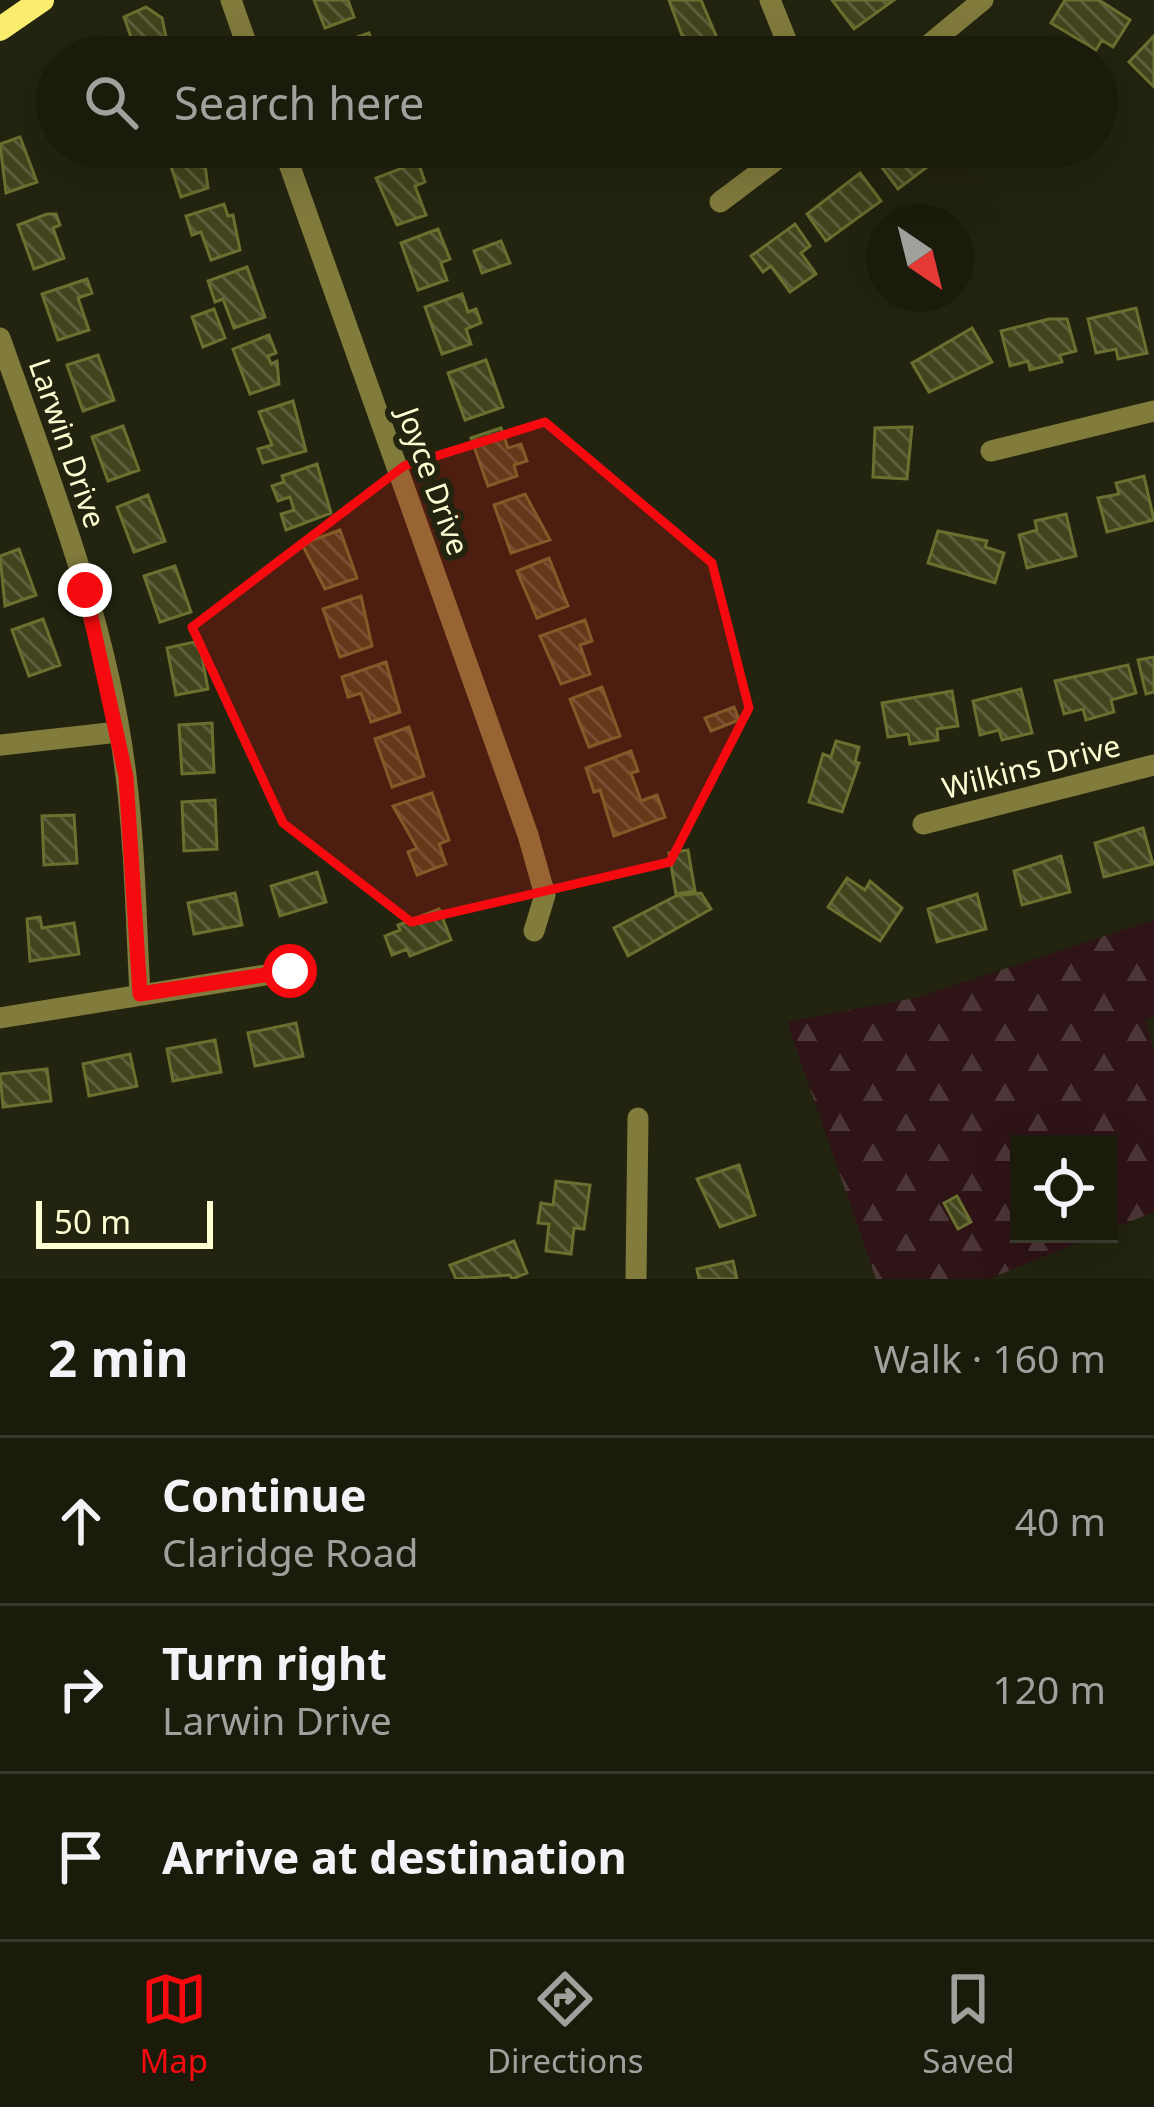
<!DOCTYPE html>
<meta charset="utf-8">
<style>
:root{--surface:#1a1b0b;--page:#272819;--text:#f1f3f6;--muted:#9fa19d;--line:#38392c;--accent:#f40a0f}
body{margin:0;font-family:"Noto Sans",sans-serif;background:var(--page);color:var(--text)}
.controls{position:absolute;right:36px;bottom:36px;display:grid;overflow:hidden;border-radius:0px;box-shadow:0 12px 48px #0002}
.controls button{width:108px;height:108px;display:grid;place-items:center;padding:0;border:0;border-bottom:3px solid var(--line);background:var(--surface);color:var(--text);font:60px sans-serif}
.compass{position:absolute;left:866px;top:204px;width:108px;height:108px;border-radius:50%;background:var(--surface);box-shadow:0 12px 48px #0002;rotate:145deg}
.scale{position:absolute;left:36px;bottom:30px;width:177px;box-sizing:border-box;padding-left:12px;border:6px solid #fdfdd4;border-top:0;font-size:33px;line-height:42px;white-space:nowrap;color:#fdfdd4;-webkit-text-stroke:9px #23240f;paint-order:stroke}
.stop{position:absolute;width:36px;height:36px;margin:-27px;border:9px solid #f40a0f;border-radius:50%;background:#fff}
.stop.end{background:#f40a0f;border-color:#fff;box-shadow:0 3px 12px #0008}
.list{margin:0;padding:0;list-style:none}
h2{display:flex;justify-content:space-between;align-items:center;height:156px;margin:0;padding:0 48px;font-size:51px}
h2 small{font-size:39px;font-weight:400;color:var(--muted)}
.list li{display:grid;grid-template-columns:78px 1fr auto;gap:36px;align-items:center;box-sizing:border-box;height:168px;padding:0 48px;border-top:3px solid var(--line)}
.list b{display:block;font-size:45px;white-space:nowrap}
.list p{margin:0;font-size:39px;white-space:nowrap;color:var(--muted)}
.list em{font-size:39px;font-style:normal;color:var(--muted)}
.icon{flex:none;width:66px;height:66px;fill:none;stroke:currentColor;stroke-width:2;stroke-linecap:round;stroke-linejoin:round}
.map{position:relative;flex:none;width:1154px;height:1279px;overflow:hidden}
.search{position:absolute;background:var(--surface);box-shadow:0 12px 48px #0002;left:36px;right:36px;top:36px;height:132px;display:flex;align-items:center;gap:30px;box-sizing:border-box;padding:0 42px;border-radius:66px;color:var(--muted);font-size:45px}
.sheet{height:660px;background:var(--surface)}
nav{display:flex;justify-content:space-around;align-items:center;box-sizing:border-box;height:168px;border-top:3px solid var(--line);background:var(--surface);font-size:33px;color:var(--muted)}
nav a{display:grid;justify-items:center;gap:6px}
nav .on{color:var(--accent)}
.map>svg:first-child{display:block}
.forest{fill:url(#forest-firs)}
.building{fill:url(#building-back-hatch);stroke:#6b6f2f;stroke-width:3}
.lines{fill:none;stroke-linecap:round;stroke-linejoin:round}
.street{stroke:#817b3c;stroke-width:21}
.secondary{stroke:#f9ec6f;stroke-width:24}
.route{stroke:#f40a0f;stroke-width:15}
.marked{fill:#f40a0f;fill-opacity:0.2;stroke:#f40a0f;stroke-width:9;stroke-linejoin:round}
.labels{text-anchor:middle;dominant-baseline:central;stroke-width:12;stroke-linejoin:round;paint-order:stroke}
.street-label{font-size:30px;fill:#fdfdd4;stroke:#23240f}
</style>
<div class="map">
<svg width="1154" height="1279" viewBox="0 0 1154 1279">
<defs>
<pattern id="forest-firs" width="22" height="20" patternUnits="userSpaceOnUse" patternTransform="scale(3)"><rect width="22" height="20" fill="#2e1317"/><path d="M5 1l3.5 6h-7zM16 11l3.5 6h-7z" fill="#4d3638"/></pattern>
<pattern id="building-back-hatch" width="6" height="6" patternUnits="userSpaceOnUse" patternTransform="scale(3)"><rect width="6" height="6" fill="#41441c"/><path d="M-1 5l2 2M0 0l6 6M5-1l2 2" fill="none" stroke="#5d603c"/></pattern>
</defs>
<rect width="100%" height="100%" fill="#23240f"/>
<path class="forest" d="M 1154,920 L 1154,1017 L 1146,1020 L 1154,1052 L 1154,1212 L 1109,1230 L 1109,1144 L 1019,1144 L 1019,1234 L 1100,1234 L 988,1279 L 876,1279 L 787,1022 L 915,998 Z"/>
<path class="building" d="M 314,0 L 348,0 L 354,17 L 325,28 Z
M 669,0 L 701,0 L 722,50 L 690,57 Z
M 832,0 L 894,0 L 854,29 Z
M 1065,0 L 1099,0 L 1130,20 L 1113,47 L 1102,40 L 1096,50 L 1051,23 Z
M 146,7 L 162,18 L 170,55 L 138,57 L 124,17 Z
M 369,33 L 375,50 L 368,57 L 335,57 L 331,46 Z
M 1154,36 L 1154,87 L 1129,62 Z
M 20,137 L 37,182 L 6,193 L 0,144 Z
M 176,147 L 203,147 L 206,156 L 198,159 L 201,167 L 205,165 L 208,188 L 181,197 L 166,151 Z
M 899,147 L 949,147 L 951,149 L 898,189 L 878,162 Z
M 418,162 L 425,182 L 415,186 L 426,215 L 397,225 L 376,178 Z
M 860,173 L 881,201 L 826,241 L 807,214 Z
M 224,204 L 228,216 L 233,215 L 240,250 L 211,260 L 201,232 L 192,235 L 186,216 Z
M 47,214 L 56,214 L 60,225 L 53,228 L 64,258 L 34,269 L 18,225 Z
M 795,224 L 810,246 L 801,253 L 816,274 L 790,292 L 771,266 L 763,272 L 751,256 Z
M 438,229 L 450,259 L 441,263 L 447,280 L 418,290 L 401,243 Z
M 501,241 L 510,263 L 482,273 L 474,251 Z
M 247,267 L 265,317 L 234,328 L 223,299 L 215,302 L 208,281 Z
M 87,279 L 92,293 L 78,298 L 89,330 L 58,340 L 42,294 Z
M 462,294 L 468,312 L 476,309 L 481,323 L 466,329 L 471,344 L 442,354 L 425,307 Z
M 1136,308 L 1147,353 L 1118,359 L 1116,349 L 1096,353 L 1088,319 Z
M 214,309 L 225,338 L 203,347 L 192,317 Z
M 1049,319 L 1067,319 L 1076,351 L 1060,355 L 1062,362 L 1030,370 L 1028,361 L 1010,366 L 1001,331 Z
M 972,328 L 992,362 L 929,392 L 912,363 Z
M 269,335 L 276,353 L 268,356 L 271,364 L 277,361 L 279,384 L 250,394 L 233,349 Z
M 98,355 L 114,400 L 83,411 L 67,365 Z
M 486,360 L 503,407 L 465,420 L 448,373 Z
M 293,401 L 306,451 L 263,463 L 258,449 L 272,445 L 259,412 Z
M 123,426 L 139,470 L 108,481 L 92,437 Z
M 907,427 L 912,427 L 907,479 L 873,477 L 875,428 Z
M 501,428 L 508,448 L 521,444 L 527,461 L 514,465 L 517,476 L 488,486 L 471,438 Z
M 317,464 L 331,513 L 286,530 L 281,514 L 294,510 L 290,497 L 278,501 L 272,486 L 284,482 L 282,476 Z
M 1144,476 L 1154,520 L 1107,532 L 1098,498 L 1119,494 L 1116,483 Z
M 525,494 L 550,540 L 511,553 L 494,505 Z
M 148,495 L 165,541 L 134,552 L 117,507 Z
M 1066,514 L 1076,556 L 1027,568 L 1019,535 L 1037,530 L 1035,521 Z
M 340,530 L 357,578 L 325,589 L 302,544 Z
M 938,531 L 987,541 L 985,547 L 1004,553 L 995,583 L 928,563 Z
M 19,549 L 36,595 L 5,606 L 0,556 Z
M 549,558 L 568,606 L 537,618 L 517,571 Z
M 175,566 L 191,612 L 160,622 L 144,576 Z
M 361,596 L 372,646 L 340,657 L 323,609 Z
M 43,619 L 60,665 L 29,676 L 12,630 Z
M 585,620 L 592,641 L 580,645 L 590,674 L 561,684 L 540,636 Z
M 199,641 L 208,689 L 176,695 L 167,648 Z
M 1154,657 L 1154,692 L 1146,694 L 1138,660 Z
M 386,662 L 400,712 L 371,722 L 361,693 L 348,697 L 342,677 Z
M 1128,665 L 1136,693 L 1111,700 L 1114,712 L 1086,720 L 1083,709 L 1064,714 L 1055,681 Z
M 602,687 L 620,736 L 589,747 L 570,699 Z
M 1021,689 L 1032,733 L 1002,740 L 999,730 L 980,735 L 973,701 Z
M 952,691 L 958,726 L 937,729 L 938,740 L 910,744 L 908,734 L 888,737 L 882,703 Z
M 734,707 L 739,720 L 711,731 L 705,718 Z
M 212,723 L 214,772 L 182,774 L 179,725 Z
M 409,727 L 424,776 L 392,787 L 375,739 Z
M 836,741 L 859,747 L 855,762 L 859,763 L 842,812 L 809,802 L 823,754 L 831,757 Z
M 631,751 L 638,771 L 631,773 L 641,801 L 657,795 L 665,817 L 614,836 L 600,790 L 594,792 L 586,768 Z
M 432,793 L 449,840 L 439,844 L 446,864 L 417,875 L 408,852 L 417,848 L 393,806 Z
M 215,800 L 217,849 L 184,851 L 182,802 Z
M 74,815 L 77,863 L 44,865 L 42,816 Z
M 1143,828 L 1153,864 L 1104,877 L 1095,843 Z
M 688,850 L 695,891 L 676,894 L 669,853 Z
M 1061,856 L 1070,892 L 1022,905 L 1014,871 Z
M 317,872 L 326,902 L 280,916 L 271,886 Z
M 847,878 L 865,890 L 870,881 L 902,908 L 880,941 L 828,907 Z
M 235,893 L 242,925 L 194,934 L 188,903 Z
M 701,893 L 711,909 L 628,956 L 614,928 L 676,896 Z
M 977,894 L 986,929 L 937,942 L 928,909 Z
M 439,909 L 451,940 L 410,956 L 407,949 L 392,955 L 385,936 L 400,930 L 398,925 Z
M 40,917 L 42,928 L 74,923 L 79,954 L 30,961 L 27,919 Z
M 296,1023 L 303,1056 L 255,1066 L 248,1033 Z
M 215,1040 L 221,1072 L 173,1081 L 167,1049 Z
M 130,1054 L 137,1086 L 89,1096 L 83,1064 Z
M 47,1069 L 51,1101 L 3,1107 L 0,1074 Z
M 739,1165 L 755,1215 L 720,1227 L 697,1179 Z
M 556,1181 L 590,1185 L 584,1229 L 574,1228 L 571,1254 L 546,1251 L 549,1224 L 538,1223 L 541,1203 L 553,1205 Z
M 957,1196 L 971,1222 L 958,1229 L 944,1203 Z
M 514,1241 L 527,1273 L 512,1279 L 510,1275 L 456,1279 L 450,1265 Z
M 733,1261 L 737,1279 L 699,1279 L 697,1269 Z"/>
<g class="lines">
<path class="street" d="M 231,0 L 251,57
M 770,0 L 793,57
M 914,57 L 983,0
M 283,147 L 528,835 L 545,895 L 534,931
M 720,202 L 793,147
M 0,338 C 50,480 108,625 126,776 C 135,848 136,922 140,994
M 991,451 L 1154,411
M 1,745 L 118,732
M 923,824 L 1154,765
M 0,1018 L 290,971
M 636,1279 L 638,1118"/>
<path class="secondary" d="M 0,29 L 42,0"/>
</g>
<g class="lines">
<path class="route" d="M 85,590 L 126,777 L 140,994 L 290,971"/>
</g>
<path class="marked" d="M 545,422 L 712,563 L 749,708 L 670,862 L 411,922 L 283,823 L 192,627 L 404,466 Z"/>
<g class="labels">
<g class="street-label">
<text transform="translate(68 443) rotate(71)">Larwin Drive</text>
<text transform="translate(434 481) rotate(70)">Joyce Drive</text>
<text transform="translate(1031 766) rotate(-14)">Wilkins Drive</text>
</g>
</g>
</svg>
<div class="controls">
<button><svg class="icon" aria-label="locate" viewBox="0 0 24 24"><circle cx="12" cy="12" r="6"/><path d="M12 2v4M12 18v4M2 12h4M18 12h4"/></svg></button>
</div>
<svg class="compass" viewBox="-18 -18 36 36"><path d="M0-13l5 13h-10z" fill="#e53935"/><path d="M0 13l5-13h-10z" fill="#9fa19d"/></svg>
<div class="scale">50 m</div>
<div class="stop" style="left:290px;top:971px"></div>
<div class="stop end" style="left:85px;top:590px"></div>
<div class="search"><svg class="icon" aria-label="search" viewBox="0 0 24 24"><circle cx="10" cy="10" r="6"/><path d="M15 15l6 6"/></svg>Search here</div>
</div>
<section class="sheet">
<h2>2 min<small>Walk · 160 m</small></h2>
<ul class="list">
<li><svg class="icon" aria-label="ahead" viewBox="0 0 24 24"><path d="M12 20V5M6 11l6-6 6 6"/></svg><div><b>Continue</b><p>Claridge Road</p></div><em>40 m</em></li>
<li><svg class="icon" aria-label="right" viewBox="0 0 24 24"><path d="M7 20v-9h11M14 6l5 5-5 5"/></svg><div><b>Turn right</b><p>Larwin Drive</p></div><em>120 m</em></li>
<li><svg class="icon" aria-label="arrive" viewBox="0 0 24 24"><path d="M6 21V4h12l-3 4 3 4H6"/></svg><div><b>Arrive at destination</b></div></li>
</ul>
</section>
<nav>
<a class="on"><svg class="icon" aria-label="map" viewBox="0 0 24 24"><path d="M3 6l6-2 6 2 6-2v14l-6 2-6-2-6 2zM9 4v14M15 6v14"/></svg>Map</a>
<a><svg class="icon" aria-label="directions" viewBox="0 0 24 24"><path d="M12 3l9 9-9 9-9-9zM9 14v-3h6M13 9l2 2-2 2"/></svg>Directions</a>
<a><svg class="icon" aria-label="saved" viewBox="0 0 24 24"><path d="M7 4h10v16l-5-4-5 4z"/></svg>Saved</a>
</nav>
